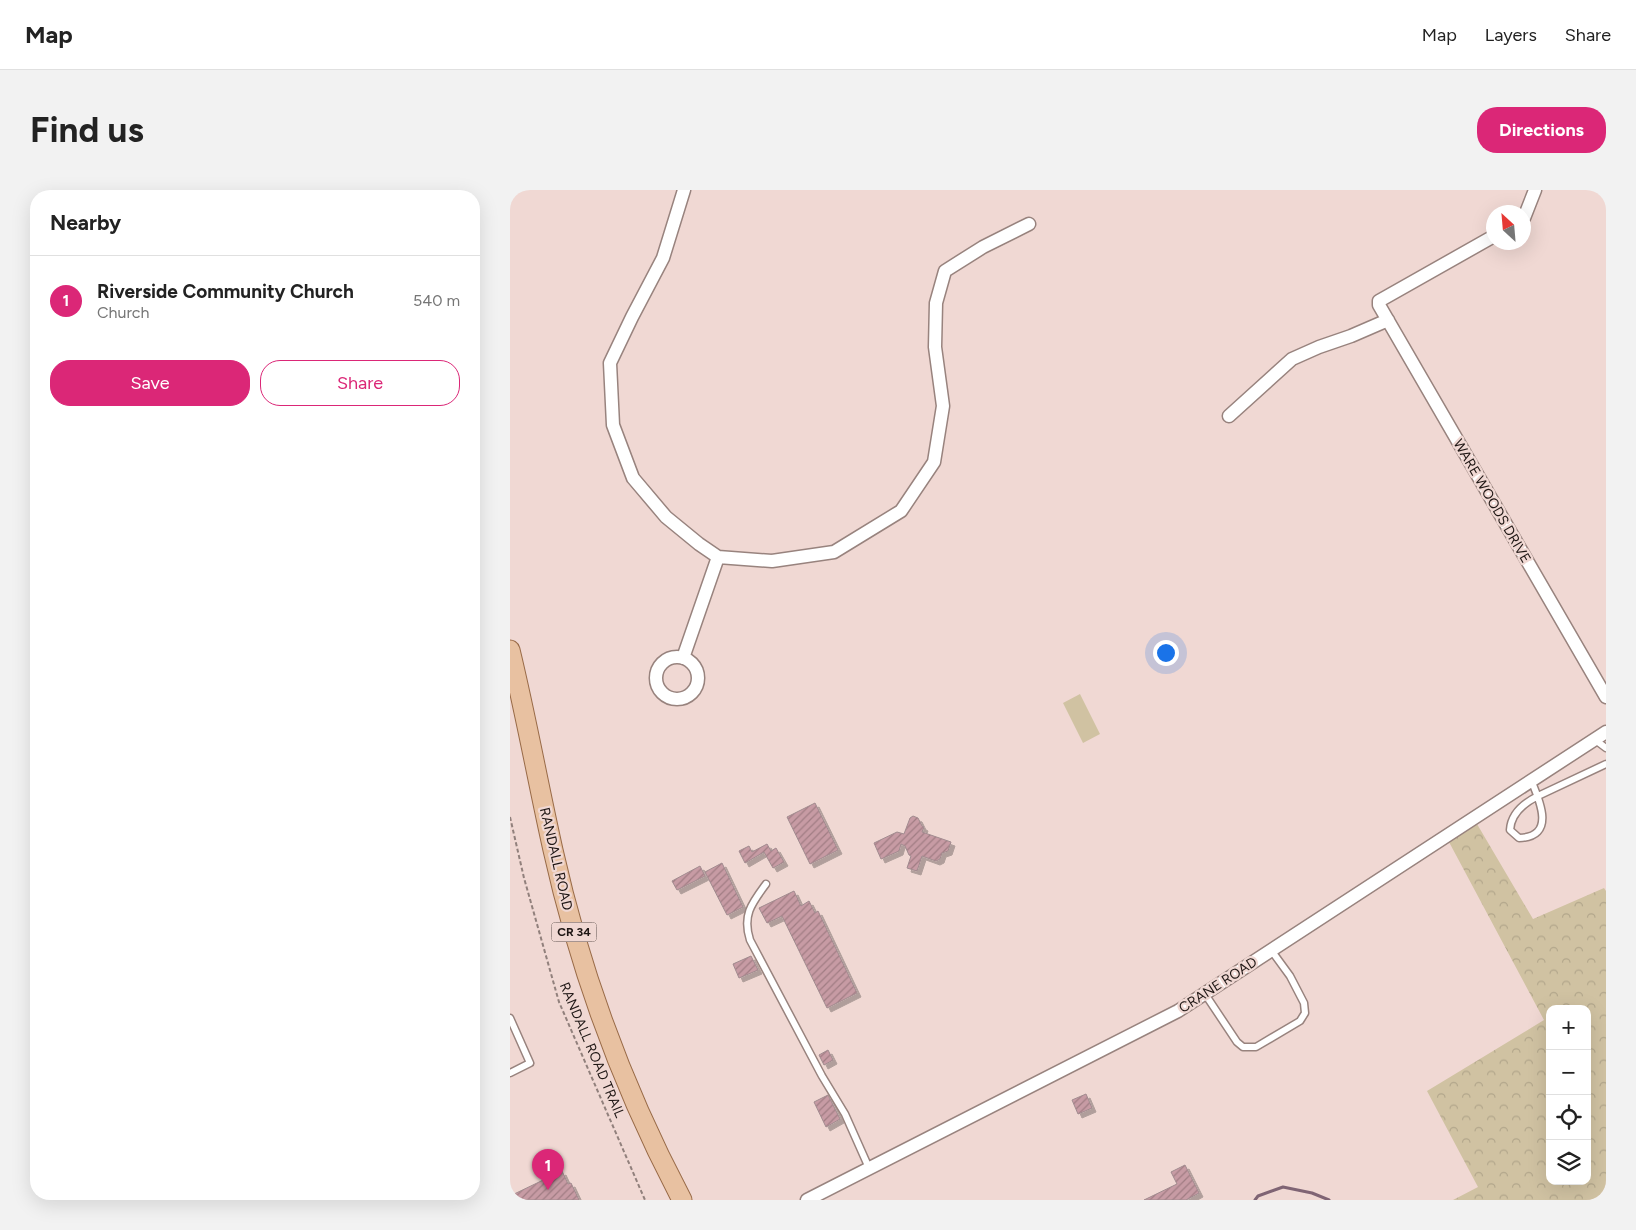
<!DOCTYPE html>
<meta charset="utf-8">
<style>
:root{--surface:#fff;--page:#f2f2f2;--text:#222;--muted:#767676;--line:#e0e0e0;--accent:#db2777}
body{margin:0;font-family:Figtree,sans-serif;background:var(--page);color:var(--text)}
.controls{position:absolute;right:15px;bottom:15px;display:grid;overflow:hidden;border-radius:10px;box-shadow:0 5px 20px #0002}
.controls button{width:45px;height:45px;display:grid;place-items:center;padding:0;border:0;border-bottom:1px solid var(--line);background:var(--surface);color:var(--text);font:25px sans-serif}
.compass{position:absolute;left:976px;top:15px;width:45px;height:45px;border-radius:50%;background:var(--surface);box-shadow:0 5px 20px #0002;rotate:334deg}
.you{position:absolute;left:655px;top:462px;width:18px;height:18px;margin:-12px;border:4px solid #fff;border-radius:50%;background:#1a73e8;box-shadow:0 0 0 8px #1a73e833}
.badge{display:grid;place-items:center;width:32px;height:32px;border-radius:50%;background:var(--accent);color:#fff;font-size:16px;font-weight:700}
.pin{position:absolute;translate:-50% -41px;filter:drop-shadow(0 1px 2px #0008)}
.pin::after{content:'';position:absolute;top:26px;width:18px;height:15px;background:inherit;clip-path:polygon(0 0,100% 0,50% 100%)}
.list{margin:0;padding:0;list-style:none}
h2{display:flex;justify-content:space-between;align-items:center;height:65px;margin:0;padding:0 20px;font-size:21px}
h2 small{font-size:16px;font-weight:400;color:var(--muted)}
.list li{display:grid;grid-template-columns:32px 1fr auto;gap:15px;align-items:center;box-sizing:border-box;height:90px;padding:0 20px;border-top:1px solid var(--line)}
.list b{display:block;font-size:19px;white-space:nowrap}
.list p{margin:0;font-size:16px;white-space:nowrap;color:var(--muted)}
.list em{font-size:16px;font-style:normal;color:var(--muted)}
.actions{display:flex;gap:10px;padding:15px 20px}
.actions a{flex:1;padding:11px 0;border:1px solid var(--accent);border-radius:20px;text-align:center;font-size:18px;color:var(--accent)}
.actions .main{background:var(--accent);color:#fff}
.icon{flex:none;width:28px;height:28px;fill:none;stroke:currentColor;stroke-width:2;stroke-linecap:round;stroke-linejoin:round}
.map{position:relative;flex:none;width:1096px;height:1010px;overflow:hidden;border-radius:20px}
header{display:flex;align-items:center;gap:30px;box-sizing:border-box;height:70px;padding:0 25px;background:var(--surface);border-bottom:1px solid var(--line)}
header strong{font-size:24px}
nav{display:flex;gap:28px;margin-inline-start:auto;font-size:18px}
.intro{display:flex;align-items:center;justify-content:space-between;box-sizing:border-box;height:120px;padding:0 30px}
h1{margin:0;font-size:35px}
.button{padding:12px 22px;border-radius:20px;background:var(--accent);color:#fff;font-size:18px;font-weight:700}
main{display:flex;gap:30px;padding:0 30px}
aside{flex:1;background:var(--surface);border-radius:20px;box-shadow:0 5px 20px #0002}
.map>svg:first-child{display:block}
.grass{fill:#d0c2a2}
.forest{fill:url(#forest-crowns);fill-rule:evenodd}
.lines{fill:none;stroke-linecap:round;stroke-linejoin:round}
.stream{stroke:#7f6474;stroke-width:3}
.building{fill:url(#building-hatch);stroke:#a18b8f;filter:url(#shadow)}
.service-casing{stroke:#98837e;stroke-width:9}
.minor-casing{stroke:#98837e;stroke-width:15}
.primary-casing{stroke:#986a47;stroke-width:21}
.path{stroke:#91807c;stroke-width:2;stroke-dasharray:4 2.5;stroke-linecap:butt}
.service{stroke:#fff;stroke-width:6}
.minor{stroke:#fff;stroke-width:12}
.primary{stroke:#e8c1a1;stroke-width:19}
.labels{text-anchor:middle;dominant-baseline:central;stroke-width:4.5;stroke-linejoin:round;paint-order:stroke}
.shield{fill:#f0d8d3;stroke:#5d504d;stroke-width:1}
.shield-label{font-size:12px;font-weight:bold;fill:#1e1614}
.street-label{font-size:14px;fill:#1e1614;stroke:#f0d8d3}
</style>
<header>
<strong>Map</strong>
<nav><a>Map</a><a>Layers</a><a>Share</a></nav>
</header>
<div class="intro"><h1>Find us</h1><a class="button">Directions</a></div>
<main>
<aside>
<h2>Nearby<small></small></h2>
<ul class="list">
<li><span class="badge">1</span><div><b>Riverside Community Church</b><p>Church</p></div><em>540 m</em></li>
</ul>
<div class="actions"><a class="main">Save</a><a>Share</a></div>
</aside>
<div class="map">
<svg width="1096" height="1010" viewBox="0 0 1096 1010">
<defs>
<pattern id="forest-crowns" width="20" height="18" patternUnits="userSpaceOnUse" patternTransform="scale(1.25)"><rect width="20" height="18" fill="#d0c2a2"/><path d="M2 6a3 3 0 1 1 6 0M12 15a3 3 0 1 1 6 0" fill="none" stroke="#b2a68b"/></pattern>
<pattern id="building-hatch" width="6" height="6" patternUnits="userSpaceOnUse" patternTransform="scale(1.25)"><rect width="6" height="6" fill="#c79ba4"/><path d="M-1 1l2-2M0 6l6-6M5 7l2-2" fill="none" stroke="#a17d84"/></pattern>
<filter id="shadow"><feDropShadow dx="4" dy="4" stdDeviation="0" flood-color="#0004"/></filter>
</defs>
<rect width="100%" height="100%" fill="#f0d8d3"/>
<path class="grass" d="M 570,504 L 590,544 L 573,553 L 553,513 Z"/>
<path class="forest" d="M 967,634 L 1023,729 L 1094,698 L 1096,701 L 1096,1010 L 943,1010 L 968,997 L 917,901 L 1034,830 L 939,652 ZM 1040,819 L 1077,819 L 1077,991 L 1040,991 Z"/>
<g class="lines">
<path class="stream" d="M 745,1010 L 748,1006 L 773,997 L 802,1003 L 819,1010"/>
</g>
<path class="building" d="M 305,613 L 328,660 L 300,674 L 277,627 Z
M 403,626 L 408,628 L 412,636 L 414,637 L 412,642 L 441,652 L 438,661 L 432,663 L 430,669 L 426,671 L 412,666 L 407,681 L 397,678 L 401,666 L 399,665 L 395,656 L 391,654 L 389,661 L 371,669 L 364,653 L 387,642 L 394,644 L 400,628 Z
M 257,654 L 261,661 L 266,658 L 274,672 L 263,678 L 254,662 L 235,673 L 229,661 L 239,656 L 242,662 Z
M 212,673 L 233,717 L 217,725 L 195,682 Z
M 190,676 L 195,686 L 167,700 L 162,691 Z
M 284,701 L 291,716 L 299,711 L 305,723 L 308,721 L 347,803 L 317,818 L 272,726 L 257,733 L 249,718 Z
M 241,766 L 248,780 L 229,788 L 223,774 Z
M 318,860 L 323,870 L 314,875 L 309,865 Z
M 576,904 L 582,918 L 568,924 L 562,910 Z
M 318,905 L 330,929 L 316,937 L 304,912 Z
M 675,975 L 689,1003 L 676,1010 L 634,1010 L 667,994 L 661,982 Z
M 52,981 L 58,994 L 61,993 L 69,1010 L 0,1010 L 0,1006 Z"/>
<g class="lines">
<defs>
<path id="service" d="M 1084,549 L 1096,558
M 1021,590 C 1030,611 1046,647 1009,648 L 1000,640 C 1001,623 1014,613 1028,606 L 1096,574
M 256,694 C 242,713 232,725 240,750 L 312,886 L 335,924 L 359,978
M 695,804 L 727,852 L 733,857 L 746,857 L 790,831 L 795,823 L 794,813 L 780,786 L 761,760
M 0,828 L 20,873 L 0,883"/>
<path id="minor" d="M 174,0 L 153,68 L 122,127 L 100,173 L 103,235 L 123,288 L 156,327 L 189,354 L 208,367 L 262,371 L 324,362 L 391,321 L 424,272 L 433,216 L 425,157 L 426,113 L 435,81 L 473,57 L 519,34
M 1014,28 L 1025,0
M 984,46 L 869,111 L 869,115 L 1096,507
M 719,226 L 782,169 L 809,157 L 841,146 L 878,130
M146 488a21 21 0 1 1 42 0a21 21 0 1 1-42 0Z
M 173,468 L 208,367
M 297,1010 L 668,821 L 1096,542"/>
<path id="primary" d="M 0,460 C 16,526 28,593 43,660 C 70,781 114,900 172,1010"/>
</defs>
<use href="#service" class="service-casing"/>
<use href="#minor" class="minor-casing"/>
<use href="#primary" class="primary-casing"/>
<path class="path" d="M 0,627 L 14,688 L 49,812 L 135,1010"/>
<use href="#service" class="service"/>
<use href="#minor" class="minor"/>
<use href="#primary" class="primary"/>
</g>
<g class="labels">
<rect class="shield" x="41.5" y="732.5" width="45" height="19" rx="4"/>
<g class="shield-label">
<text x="64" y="742">CR 34</text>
</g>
<g class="street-label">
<text transform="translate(982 311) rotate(60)">WARE WOODS DRIVE</text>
<text transform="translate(46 669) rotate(77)">RANDALL ROAD</text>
<text transform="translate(708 795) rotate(-33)">CRANE ROAD</text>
<text transform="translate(82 860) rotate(67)">RANDALL ROAD TRAIL</text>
</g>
</g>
</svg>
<div class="controls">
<button>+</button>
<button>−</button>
<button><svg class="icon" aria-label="locate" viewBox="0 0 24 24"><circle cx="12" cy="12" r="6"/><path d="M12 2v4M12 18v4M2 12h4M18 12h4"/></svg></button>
<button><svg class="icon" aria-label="layers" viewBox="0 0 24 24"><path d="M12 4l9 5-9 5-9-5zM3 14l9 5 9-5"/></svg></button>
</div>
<svg class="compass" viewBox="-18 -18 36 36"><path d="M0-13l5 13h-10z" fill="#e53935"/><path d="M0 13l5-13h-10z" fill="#767676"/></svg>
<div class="you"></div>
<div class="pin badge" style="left:38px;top:1000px">1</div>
</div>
</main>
